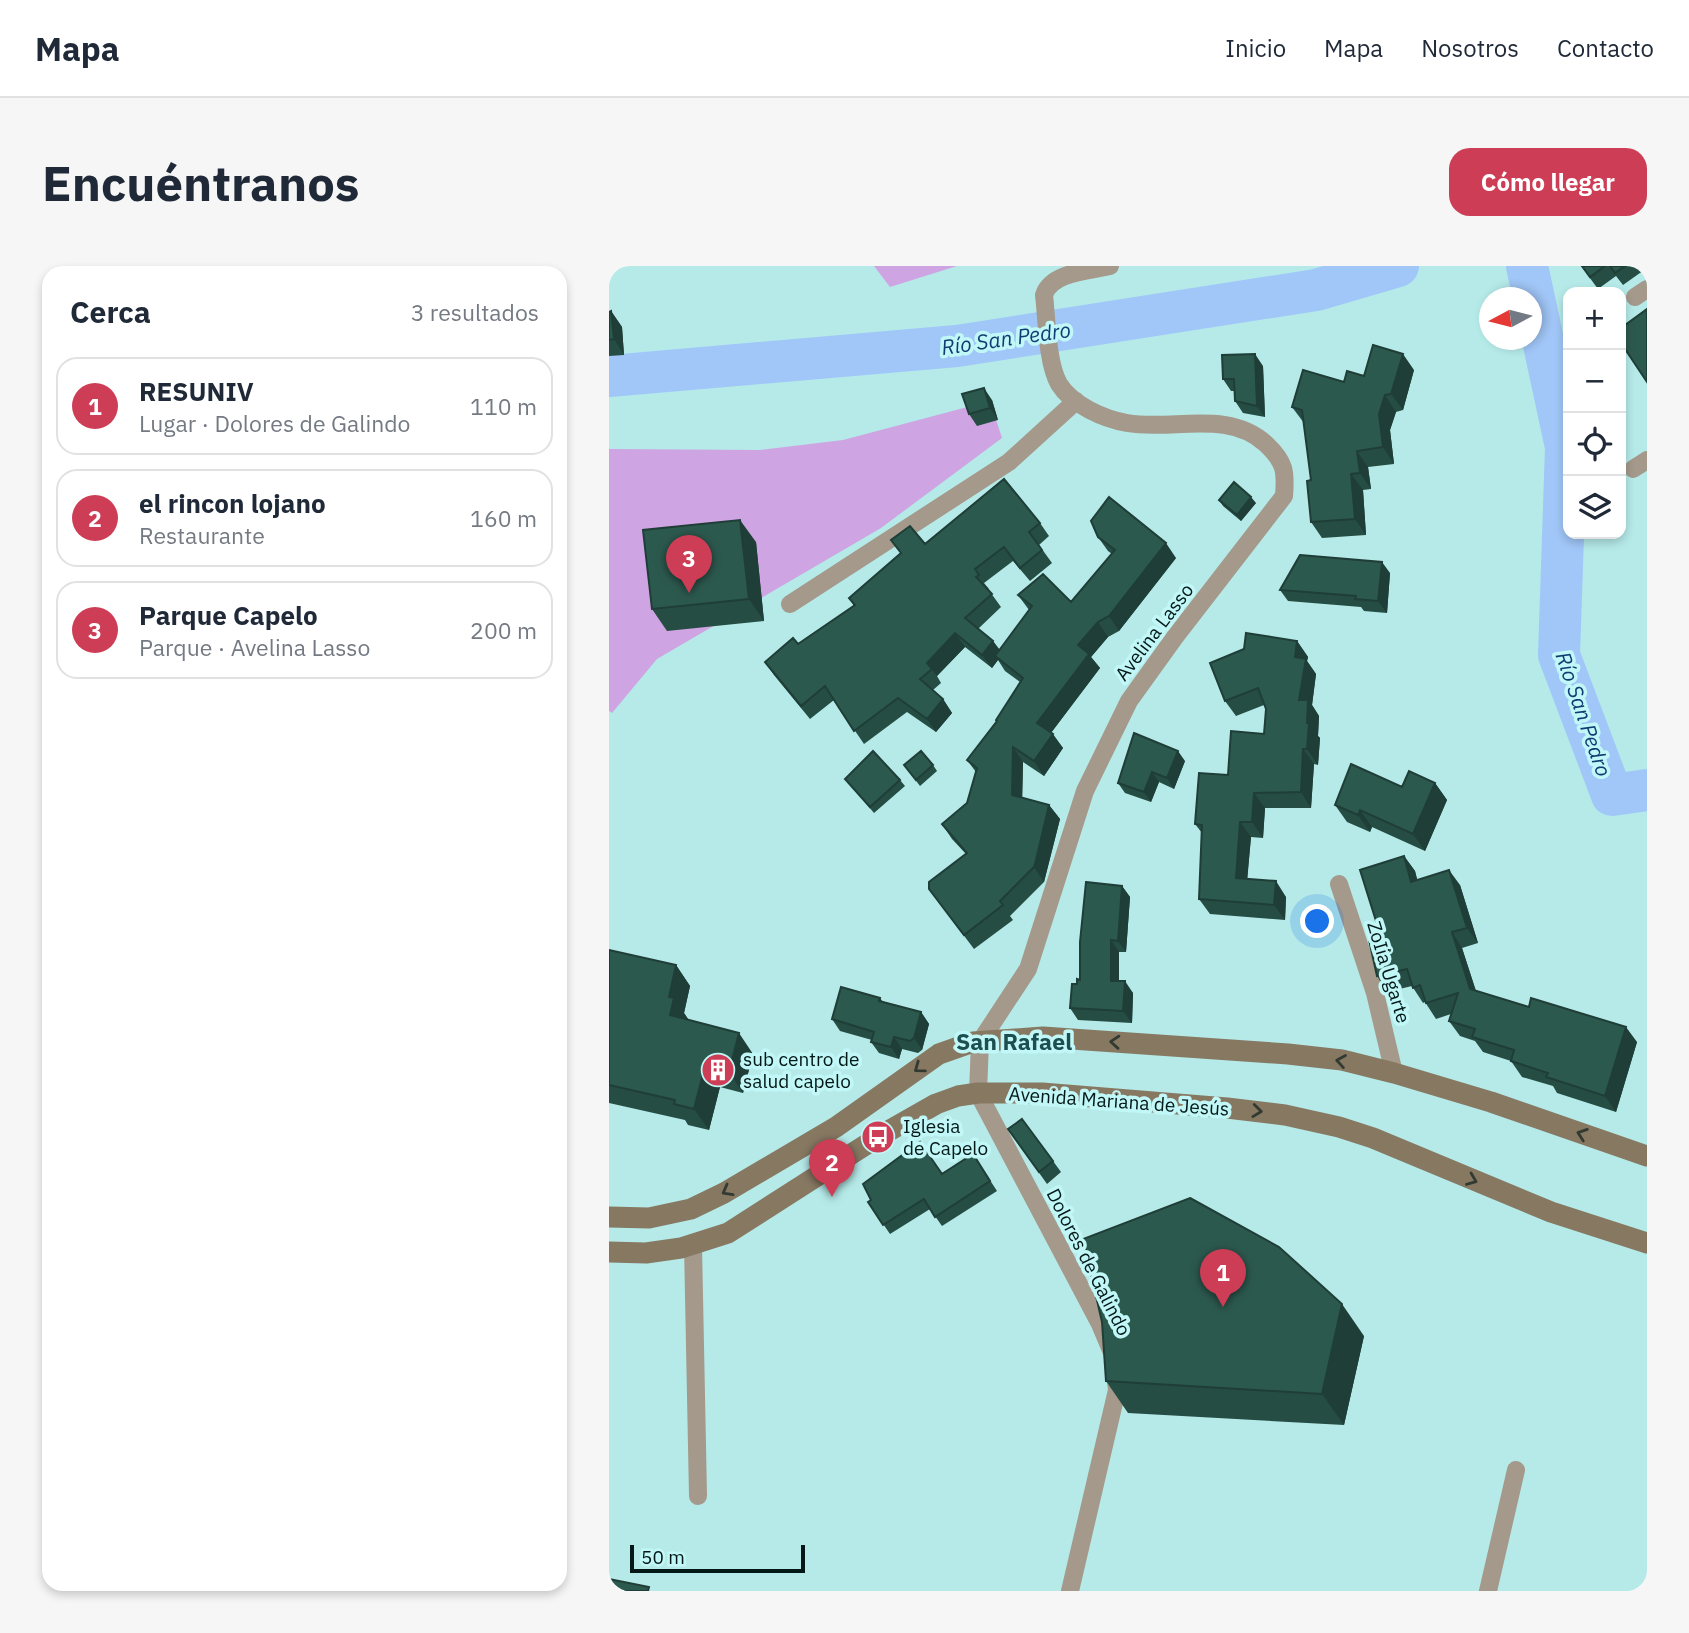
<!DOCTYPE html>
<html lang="es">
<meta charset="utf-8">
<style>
:root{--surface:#fff;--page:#f6f6f7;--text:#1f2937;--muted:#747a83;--line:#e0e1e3;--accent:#cd3d56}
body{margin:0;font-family:"IBM Plex Sans",sans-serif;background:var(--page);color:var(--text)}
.controls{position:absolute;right:21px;top:21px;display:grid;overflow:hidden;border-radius:14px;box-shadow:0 4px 10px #0003}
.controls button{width:63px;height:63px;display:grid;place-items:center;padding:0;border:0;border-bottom:2px solid var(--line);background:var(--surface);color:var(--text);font:35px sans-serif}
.compass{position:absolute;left:870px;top:21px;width:63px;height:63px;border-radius:50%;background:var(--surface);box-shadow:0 4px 10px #0003;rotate:263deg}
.scale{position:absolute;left:21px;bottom:18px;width:175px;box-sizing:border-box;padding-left:7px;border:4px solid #041818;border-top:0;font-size:19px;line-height:24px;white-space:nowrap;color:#041818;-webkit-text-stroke:5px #c2f7f7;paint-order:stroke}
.you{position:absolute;left:709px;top:656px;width:24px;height:24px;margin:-18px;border:5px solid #fff;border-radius:50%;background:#1a73e8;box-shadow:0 0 0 10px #1a73e833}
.badge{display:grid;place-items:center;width:46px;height:46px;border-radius:50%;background:var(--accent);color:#fff;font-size:23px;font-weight:700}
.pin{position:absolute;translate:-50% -58px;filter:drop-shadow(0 2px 4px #0008)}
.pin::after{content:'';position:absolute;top:37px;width:24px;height:21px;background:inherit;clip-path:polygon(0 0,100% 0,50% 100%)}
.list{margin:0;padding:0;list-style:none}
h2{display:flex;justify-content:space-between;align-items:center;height:91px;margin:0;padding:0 28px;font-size:30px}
h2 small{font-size:23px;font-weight:400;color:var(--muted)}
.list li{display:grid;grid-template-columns:46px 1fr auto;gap:21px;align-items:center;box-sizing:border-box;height:98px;margin:0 14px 14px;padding:0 14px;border:2px solid var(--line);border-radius:21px}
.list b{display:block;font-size:26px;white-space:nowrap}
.list p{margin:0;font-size:23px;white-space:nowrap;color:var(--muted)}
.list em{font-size:23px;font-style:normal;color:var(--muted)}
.icon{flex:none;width:38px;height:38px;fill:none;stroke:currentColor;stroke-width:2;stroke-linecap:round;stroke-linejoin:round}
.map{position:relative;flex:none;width:1038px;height:1325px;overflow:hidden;border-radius:21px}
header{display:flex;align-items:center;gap:42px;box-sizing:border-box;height:98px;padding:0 35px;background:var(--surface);border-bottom:2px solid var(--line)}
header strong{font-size:33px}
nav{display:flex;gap:38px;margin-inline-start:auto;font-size:24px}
.intro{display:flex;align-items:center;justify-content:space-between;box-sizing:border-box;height:168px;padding:0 42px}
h1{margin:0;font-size:49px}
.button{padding:18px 32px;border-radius:21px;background:var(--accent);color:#fff;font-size:24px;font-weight:700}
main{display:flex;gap:42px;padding:0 42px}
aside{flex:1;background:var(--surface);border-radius:21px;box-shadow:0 4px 10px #0003}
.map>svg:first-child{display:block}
.green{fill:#cfa4e2}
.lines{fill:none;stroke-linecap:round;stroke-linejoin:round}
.river{stroke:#a1c7f8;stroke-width:42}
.street{stroke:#a4998a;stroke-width:18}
.secondary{stroke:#877862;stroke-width:21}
.wall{fill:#264d43}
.shaded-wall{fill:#1f3e37}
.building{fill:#2c594e;stroke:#1f3e37;stroke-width:2}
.oneway{stroke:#323a32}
.labels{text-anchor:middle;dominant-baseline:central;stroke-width:7;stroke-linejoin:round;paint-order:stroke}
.street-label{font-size:19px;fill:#041818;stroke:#c2f7f7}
.poi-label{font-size:19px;fill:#041818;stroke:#c2f7f7;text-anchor:start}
.water-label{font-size:21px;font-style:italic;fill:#0f3d73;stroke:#c2f7f7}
.quarter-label{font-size:23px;font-weight:bold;fill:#1c4f4f;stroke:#c2f7f7}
</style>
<header>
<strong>Mapa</strong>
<nav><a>Inicio</a><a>Mapa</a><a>Nosotros</a><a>Contacto</a></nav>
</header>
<div class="intro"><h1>Encuéntranos</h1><a class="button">Cómo llegar</a></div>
<main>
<aside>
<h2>Cerca<small>3 resultados</small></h2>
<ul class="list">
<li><span class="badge">1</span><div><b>RESUNIV</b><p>Lugar · Dolores de Galindo</p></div><em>110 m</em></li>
<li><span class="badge">2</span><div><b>el rincon lojano</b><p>Restaurante</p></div><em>160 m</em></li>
<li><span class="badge">3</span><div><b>Parque Capelo</b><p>Parque · Avelina Lasso</p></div><em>200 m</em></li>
</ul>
</aside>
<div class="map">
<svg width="1038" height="1325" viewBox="0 0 1038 1325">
<rect width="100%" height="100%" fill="#b5eae9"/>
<path class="green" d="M 265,0 L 348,0 L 281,21 Z
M 381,135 L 393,172 L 272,262 L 48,393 L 3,447 L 0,445 L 0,183 L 151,184 L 234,174 Z"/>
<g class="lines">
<path class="river" d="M 918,0 L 957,181 L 950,389 L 1003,529 L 1038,524
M 0,110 L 348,80 L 707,24 L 789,0"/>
<path class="street" d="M 1026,31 L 1038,23
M 1024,203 L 1038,194
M 181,338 L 400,196 L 467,135
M 730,618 L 766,727 L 785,807
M 84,979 L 89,1230
M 461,1325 L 508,1124 L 504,1089 L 491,1058 L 369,827 L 371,776 L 419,703 L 476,525 L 520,435 L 566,371 L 675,230 C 677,205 676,196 657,178 C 619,143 564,165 518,157 C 495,153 463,139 450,118 C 438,97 438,54 435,29 C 442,6 480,5 501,0
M 879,1325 L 907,1204"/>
<path class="secondary" d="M 0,951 L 40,952 L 82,943 L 115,927 L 227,861 L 330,788 L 364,776 L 434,771 L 679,788 L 733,794 L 785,807 L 882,836 L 1038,890
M 0,986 L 37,987 L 72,982 L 119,967 L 269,871 L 327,838 L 349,830 L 369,827 L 433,827 L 618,842 L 676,849 L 730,861 L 764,872 L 942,946 L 1038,977"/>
</g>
<path class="wall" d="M 972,0 L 1038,0 L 1038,2 L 1014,19 L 1007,10 L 989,23 Z
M 2,45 L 13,61 L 15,89 L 0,90 L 0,46 Z
M 654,100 L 656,151 L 634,147 L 626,135 L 626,125 L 622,125 L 614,113 Z
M 805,104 L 794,144 L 787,146 L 781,164 L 785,198 L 759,201 L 762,223 L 754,224 L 757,269 L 713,272 L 702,256 L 702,214 L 695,157 L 683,141 L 735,116 L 755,110 Z
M 383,134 L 389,154 L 368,160 L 360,148 Z
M 610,234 L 647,237 L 632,255 L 614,240 Z
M 431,257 L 440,270 L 430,279 L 443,297 L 421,315 L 404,295 L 375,317 L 380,323 L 379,323 L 392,341 L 369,363 L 384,375 L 390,384 L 420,344 L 409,329 L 462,336 L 503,288 L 499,285 L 489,271 L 567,292 L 510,365 L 499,371 L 482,391 L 491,402 L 442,467 L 454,482 L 435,510 L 414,496 L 413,532 L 440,539 L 451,553 L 437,608 L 435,616 L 401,650 L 404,654 L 365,683 L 320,623 L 357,588 L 343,573 L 333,558 L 358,537 L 367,506 L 358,494 L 388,456 L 387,454 L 411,416 L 396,405 L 389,394 L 383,402 L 356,381 L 328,410 L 332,417 L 324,424 L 334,433 L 343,447 L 327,466 L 298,446 L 255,478 L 225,434 L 201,453 L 165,409 L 156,396 L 189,378 L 245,340 L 240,332 L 316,278 Z
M 147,276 L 155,355 L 58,365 L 43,343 Z
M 781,307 L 778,347 L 755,345 L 752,341 L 679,335 L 671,324 Z
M 688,375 L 699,391 L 698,395 L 707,408 L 703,439 L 710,450 L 709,470 L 711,472 L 709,499 L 705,498 L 702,542 L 656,542 L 654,572 L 642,571 L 638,613 L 677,631 L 676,654 L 601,648 L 590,633 L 593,567 L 586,558 L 655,468 L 657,443 L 655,439 L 627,450 L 616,435 Z
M 576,495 L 565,523 L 550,516 L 542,536 L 516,527 L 509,517 Z
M 295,499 L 324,499 L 328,505 L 311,520 Z
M 236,513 L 291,514 L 296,520 L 265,547 Z
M 826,517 L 838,534 L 816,585 L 763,561 L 761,566 L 738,556 L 726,539 L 793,521 Z
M 795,590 L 806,605 L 808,614 L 851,619 L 869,677 L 853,682 L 867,725 L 1028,776 L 1007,846 L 948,827 L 944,820 L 913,811 L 902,795 L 874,786 L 866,775 L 851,770 L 840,755 L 842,748 L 827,753 L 816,736 L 814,737 L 803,720 L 778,726 L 768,710 L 772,671 Z
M 513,620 L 521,631 L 517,686 L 510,686 L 510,715 L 524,727 L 523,757 L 469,754 L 461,742 L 468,718 L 471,714 Z
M 0,684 L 67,699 L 81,720 L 75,747 L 79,753 L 79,754 L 144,788 L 134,827 L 111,821 L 100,864 L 79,859 L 76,854 L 0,837 Z
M 271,732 L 274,736 L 312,746 L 320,758 L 313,784 L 309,787 L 293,783 L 290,793 L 270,787 L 262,776 L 263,774 L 231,765 L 223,753 Z
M 399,863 L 444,895 L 452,906 L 438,918 Z
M 364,888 L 388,925 L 333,960 L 321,943 L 281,968 L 259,936 L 333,907 Z
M 755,1070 L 735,1159 L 519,1147 L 497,1115 Z"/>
<path class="shaded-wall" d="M 2,45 L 13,61 L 15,89 L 5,73 Z
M 646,88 L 654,100 L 656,151 L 648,140 Z
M 794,88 L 805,104 L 794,144 L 782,128 Z
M 375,122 L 383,134 L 389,154 L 381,142 Z
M 776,129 L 787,146 L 781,164 L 785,198 L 774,181 L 770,148 Z
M 748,185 L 759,201 L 762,223 L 751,207 Z
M 742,208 L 754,224 L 757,269 L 746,253 Z
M 642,231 L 647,237 L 632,255 L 628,249 Z
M 131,254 L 147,276 L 155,355 L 140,333 Z
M 557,277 L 567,292 L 510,365 L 500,350 Z
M 773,296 L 781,307 L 778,347 L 769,335 Z
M 489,356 L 499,371 L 482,391 L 491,402 L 438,472 L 428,457 L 469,379 Z
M 346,367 L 356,381 L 328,410 L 318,397 Z
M 384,375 L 394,388 L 386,390 L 389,394 L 383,402 L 373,389 Z
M 688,375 L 699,391 L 698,395 L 707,408 L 703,439 L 710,450 L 709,470 L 711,472 L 709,499 L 698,483 L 698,457 L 690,434 L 686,391 Z
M 334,433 L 343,447 L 327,466 L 318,453 Z
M 444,468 L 454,482 L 435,510 L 425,495 Z
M 404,481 L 414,496 L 413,544 L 403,529 Z
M 694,483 L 705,498 L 702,542 L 692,526 Z
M 569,485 L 576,495 L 565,523 L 558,512 Z
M 543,506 L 550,516 L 542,536 L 535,526 Z
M 826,517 L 838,534 L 816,585 L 804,568 Z
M 645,527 L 656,542 L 654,572 L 643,556 Z
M 440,539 L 451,553 L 435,616 L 425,601 Z
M 751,544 L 763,561 L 761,566 L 749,549 Z
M 631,556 L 642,571 L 637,628 L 627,612 Z
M 795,590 L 806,605 L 813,631 L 802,616 Z
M 840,604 L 851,619 L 869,677 L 858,662 Z
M 667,615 L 677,631 L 676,654 L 665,639 Z
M 513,620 L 521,631 L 517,686 L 509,675 Z
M 843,666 L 853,682 L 871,738 L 861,723 Z
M 502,674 L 510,686 L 510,727 L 502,715 Z
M 67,699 L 81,720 L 75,747 L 79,753 L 75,770 L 61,749 L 60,731 Z
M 516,715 L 524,727 L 523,757 L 514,745 Z
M 312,746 L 320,758 L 313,784 L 305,772 Z
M 1017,761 L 1028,776 L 1007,846 L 996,830 Z
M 130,767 L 144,788 L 134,827 L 120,806 Z
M 285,771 L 293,783 L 290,793 L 282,781 Z
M 96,800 L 111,821 L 100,864 L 85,843 Z
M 733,1038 L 755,1070 L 735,1159 L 713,1128 Z"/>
<path class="building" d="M 973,0 L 996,0 L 981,11 Z
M 1001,0 L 1016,0 L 1006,7 Z
M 1038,43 L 1038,116 L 1012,77 L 1012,62 Z
M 2,45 L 5,73 L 0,74 L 0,46 Z
M 764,79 L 794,88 L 782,128 L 776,129 L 770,148 L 774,181 L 748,185 L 751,207 L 742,208 L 746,253 L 702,256 L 698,215 L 702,214 L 693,144 L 683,141 L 694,104 L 735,116 L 738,105 L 755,110 Z
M 646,88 L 648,140 L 626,135 L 625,113 L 614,113 L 613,89 Z
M 375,122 L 381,142 L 360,148 L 353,128 Z
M 395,213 L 431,257 L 420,266 L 433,284 L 411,302 L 395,281 L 366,303 L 370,309 L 367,311 L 383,328 L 356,352 L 384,375 L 373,389 L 346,367 L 318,397 L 323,403 L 311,413 L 334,433 L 318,453 L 289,432 L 245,465 L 216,420 L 192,440 L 156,396 L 184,372 L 189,378 L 246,339 L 240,332 L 292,287 L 282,274 L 301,260 L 316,278 Z
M 625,216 L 642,231 L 628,249 L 610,234 Z
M 500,231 L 557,277 L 500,350 L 489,356 L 469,379 L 480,388 L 428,457 L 444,468 L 425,495 L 404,481 L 403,529 L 440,539 L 427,594 L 425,601 L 391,635 L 394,639 L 355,669 L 320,623 L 320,616 L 358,587 L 333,558 L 358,537 L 368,502 L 358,494 L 388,455 L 387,454 L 414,412 L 386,390 L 423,340 L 409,329 L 434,308 L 462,336 L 506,284 L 489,271 L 482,255 Z
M 131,254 L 140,333 L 43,343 L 34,264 Z
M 691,289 L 773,296 L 769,335 L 746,333 L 747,330 L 671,324 Z
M 637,367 L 688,375 L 686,391 L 697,393 L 690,434 L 699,434 L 698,457 L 700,457 L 698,483 L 694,483 L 692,526 L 645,527 L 643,556 L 631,556 L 627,612 L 667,615 L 665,639 L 590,633 L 593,559 L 586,558 L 590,507 L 619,509 L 622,465 L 655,468 L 657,443 L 649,422 L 616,435 L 601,397 L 635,383 Z
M 525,467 L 569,485 L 558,512 L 543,506 L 535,526 L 509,517 Z
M 264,485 L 291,514 L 261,541 L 236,513 Z
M 312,485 L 324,499 L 307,514 L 295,499 Z
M 742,498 L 793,521 L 800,505 L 826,517 L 804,568 L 751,544 L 749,549 L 726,539 Z
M 795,590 L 802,616 L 840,604 L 858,662 L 843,666 L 861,723 L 920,741 L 922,732 L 1017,761 L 996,830 L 937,811 L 939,807 L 902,795 L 905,784 L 863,771 L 866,763 L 840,755 L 849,727 L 817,737 L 811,719 L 804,722 L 798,703 L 768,710 L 760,674 L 772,671 L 751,604 Z
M 477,616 L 513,620 L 509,675 L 502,674 L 502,715 L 516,715 L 514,745 L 461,742 L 463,718 L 468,718 L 468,713 L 471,714 L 471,676 Z
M 0,684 L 67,699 L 60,731 L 65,732 L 61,749 L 130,767 L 120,806 L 96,800 L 85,843 L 65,838 L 66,834 L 0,819 Z
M 232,721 L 271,732 L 270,735 L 312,746 L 305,772 L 301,775 L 285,771 L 282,781 L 262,776 L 265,766 L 223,753 Z
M 413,853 L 444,895 L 430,906 L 399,863 Z
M 311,876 L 333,908 L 364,888 L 381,915 L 326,951 L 315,933 L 274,959 L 259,936 L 262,934 L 254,918 Z
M 581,932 L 670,981 L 733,1038 L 713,1128 L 497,1115 L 493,1056 L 474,973 Z
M 0,1313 L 40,1321 L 39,1325 L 0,1325 Z"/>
<defs><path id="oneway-chevron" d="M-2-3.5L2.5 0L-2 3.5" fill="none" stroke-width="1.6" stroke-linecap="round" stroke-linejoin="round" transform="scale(1.75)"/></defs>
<g class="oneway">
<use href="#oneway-chevron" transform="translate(506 776) rotate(-176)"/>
<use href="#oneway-chevron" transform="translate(732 795) rotate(-170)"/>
<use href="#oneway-chevron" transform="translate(310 802) rotate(144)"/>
<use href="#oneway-chevron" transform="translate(648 845) rotate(7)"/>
<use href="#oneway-chevron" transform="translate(973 868) rotate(-161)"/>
<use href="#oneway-chevron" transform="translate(863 914) rotate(22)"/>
<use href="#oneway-chevron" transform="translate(118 925) rotate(151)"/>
</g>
<defs>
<symbol id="building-disc" viewBox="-11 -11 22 22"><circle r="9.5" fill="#cd3d56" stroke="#c2f7f7"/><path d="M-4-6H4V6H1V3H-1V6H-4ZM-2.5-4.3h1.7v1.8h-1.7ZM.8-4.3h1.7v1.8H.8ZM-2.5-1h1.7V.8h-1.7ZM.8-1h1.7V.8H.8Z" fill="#fff"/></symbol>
<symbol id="bus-disc" viewBox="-11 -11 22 22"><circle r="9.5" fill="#cd3d56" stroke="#c2f7f7"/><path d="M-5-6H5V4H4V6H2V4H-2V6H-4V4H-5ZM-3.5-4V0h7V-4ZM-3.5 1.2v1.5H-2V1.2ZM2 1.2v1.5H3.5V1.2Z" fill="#fff"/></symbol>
</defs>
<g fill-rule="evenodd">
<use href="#building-disc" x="90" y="785" width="38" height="38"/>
<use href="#bus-disc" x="250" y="852" width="38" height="38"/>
</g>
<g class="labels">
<g class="street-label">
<text transform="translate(545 366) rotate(-53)">Avelina Lasso</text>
<text transform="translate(780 706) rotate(73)">ZoIia Ugarte</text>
<text transform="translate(510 835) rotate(4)">Avenida Mariana de Jesús</text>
<text transform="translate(480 996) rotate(63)">Dolores de Galindo</text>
</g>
<g class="poi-label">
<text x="134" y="793">sub centro de<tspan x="134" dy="22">salud capelo</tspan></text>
<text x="294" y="860">Iglesia<tspan x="294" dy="22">de Capelo</tspan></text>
</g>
<g class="water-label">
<text transform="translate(397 72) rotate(-8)">Río San Pedro</text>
<text transform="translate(975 448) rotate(71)">Río San Pedro</text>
</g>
<g class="quarter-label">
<text x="405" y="775">San Rafael</text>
</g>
</g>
</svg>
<div class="controls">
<button>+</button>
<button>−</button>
<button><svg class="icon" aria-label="locate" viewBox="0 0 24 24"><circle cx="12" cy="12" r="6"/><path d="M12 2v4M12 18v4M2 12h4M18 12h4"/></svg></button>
<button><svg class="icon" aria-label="layers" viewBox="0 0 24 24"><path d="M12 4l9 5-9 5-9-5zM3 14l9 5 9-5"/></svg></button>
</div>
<svg class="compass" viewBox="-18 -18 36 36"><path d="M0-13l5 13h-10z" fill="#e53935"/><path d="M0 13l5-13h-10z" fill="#747a83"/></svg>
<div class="scale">50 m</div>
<div class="you"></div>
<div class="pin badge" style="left:614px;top:1041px">1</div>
<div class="pin badge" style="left:223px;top:931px">2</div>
<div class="pin badge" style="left:80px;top:327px">3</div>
</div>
</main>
